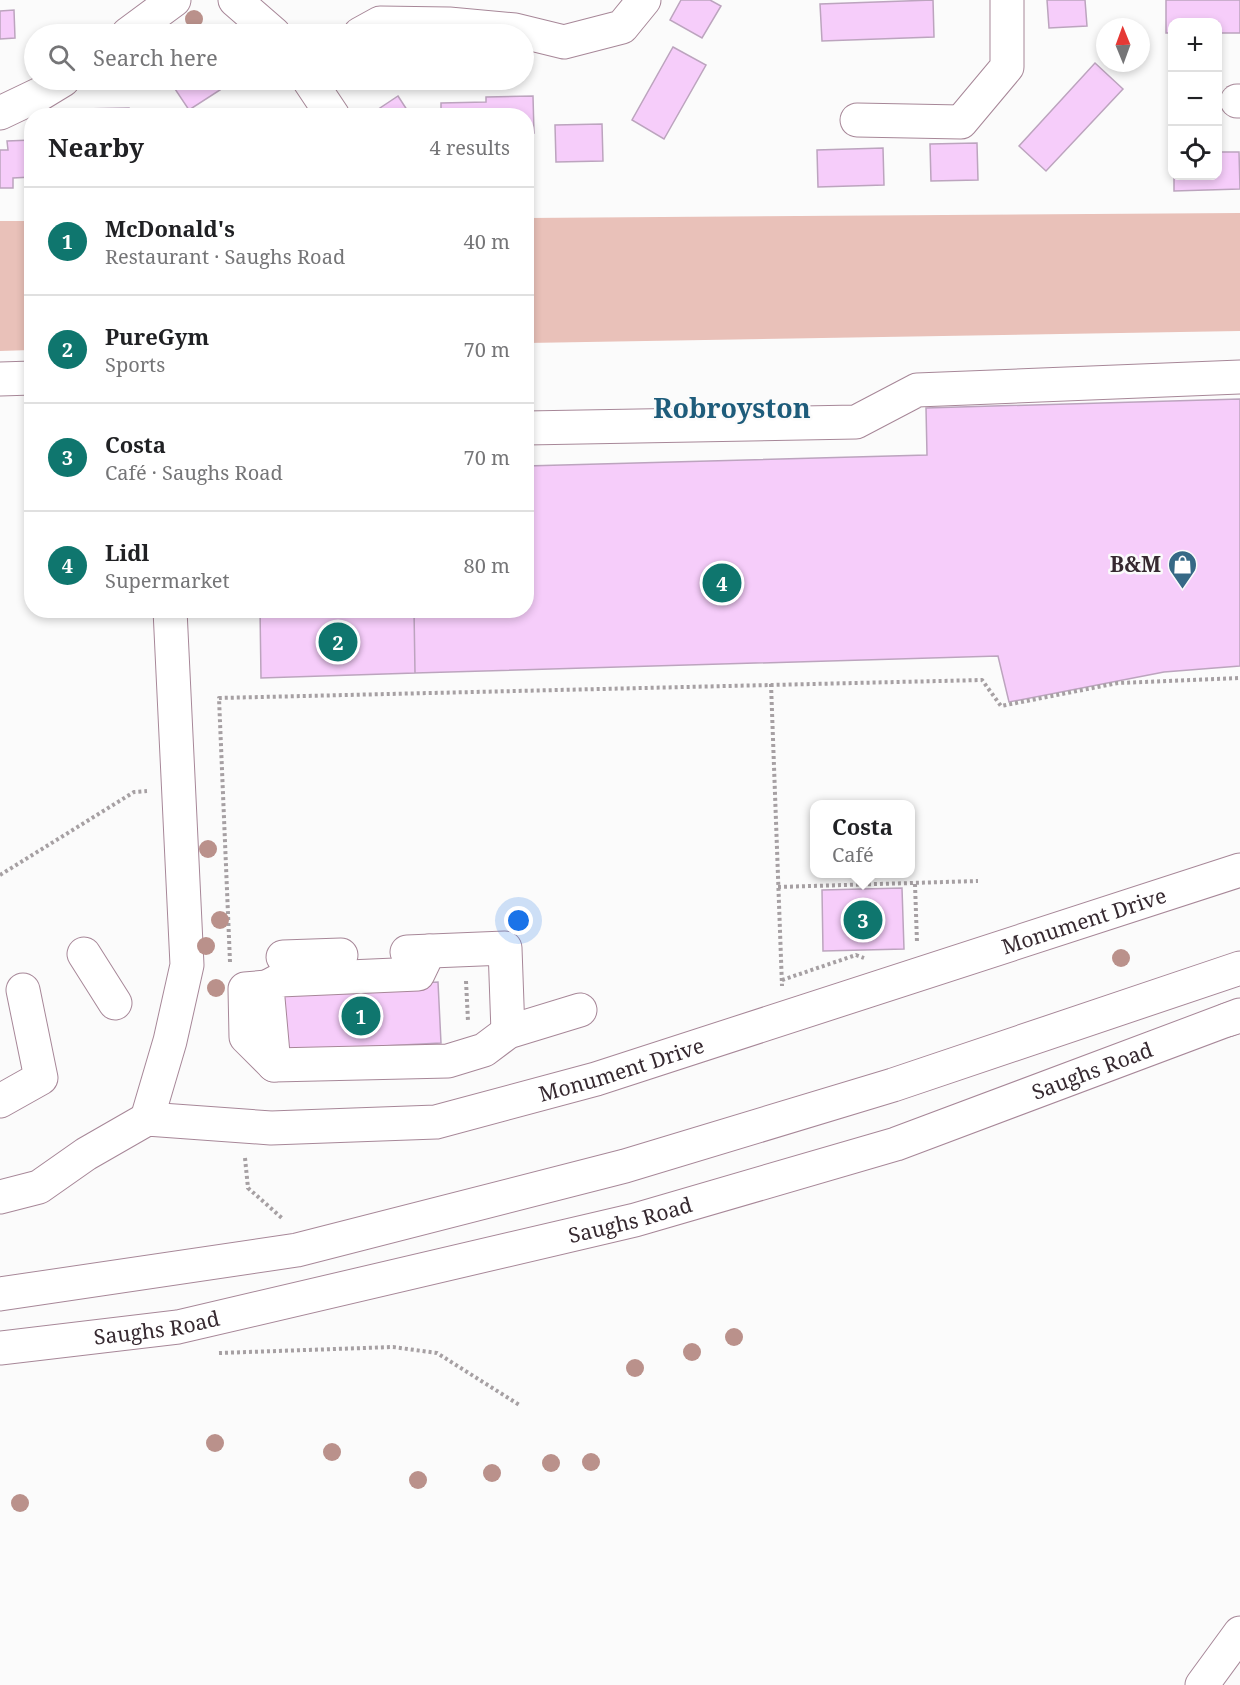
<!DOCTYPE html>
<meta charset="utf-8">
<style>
:root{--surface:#fff;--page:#f6f6f6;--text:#202124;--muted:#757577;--line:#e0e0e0;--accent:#0f766e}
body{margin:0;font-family:"Noto Serif",serif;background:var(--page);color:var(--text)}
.controls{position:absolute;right:18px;top:18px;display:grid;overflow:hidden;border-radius:12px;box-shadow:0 3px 9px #0003}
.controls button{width:54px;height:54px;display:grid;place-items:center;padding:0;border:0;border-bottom:2px solid var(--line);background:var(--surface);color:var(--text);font:30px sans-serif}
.compass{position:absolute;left:1096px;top:18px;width:54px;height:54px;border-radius:50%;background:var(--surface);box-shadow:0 3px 9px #0003;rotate:359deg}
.you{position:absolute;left:519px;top:921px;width:21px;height:21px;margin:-15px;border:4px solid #fff;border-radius:50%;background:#1a73e8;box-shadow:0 0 0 9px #1a73e833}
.badge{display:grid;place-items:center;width:39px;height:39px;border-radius:50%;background:var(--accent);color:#fff;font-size:20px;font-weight:700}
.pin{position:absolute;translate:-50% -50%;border:3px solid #fff;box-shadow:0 2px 6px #0006}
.popup{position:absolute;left:810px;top:800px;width:105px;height:78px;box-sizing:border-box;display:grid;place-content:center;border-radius:12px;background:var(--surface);filter:drop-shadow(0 2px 4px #0005);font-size:20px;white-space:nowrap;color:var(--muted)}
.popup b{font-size:22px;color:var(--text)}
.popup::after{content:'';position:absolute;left:50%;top:100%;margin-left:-12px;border:12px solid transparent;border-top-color:var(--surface)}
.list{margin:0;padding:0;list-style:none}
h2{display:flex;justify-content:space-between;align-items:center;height:78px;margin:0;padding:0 24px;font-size:26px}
h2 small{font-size:20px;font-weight:400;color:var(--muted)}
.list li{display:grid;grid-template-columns:39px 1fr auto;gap:18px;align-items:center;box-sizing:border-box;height:108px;padding:0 24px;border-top:2px solid var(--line)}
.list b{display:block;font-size:22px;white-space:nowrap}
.list p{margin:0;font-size:20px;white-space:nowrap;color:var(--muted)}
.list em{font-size:20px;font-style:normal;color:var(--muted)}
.icon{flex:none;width:33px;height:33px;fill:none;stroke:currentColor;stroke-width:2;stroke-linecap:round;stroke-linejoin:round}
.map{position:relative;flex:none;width:1240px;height:1685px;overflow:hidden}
.search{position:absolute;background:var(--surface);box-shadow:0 3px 9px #0003;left:24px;top:24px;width:510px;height:66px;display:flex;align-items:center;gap:15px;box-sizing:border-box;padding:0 21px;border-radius:33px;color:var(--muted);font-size:22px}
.panel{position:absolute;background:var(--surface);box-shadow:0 3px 9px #0003;left:24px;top:108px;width:510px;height:510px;border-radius:24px}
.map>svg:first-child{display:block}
.green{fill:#e9c1b9}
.building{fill:#f6cdfa;stroke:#bca4be;stroke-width:1.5}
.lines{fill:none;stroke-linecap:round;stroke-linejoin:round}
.minor-casing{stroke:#a78798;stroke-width:35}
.highway-casing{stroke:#a78798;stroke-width:35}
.path{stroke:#a6a0a3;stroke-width:4;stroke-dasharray:3 3;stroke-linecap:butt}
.minor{stroke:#fff;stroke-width:33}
.highway{stroke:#fff;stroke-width:33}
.tree{fill:#ba918b}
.labels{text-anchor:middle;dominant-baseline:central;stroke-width:5;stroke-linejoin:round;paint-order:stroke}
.poi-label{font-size:21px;font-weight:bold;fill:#362930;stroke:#fbfbfb;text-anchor:end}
.street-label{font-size:21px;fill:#362930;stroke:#fbfbfb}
.district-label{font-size:27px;font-weight:bold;fill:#1e5c7b;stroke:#fbfbfb}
</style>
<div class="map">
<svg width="1240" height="1685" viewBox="0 0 1240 1685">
<rect width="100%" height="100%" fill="#fbfbfb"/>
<path class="green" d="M 1240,213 L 1240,331 L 527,343 L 527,218 Z
M 0,221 L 31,221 L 31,350 L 0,351 Z"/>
<path class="building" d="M 681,0 L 710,0 L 721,6 L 702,38 L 670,20 Z
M 933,0 L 934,37 L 822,41 L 820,4 Z
M 1047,0 L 1085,0 L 1087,26 L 1049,28 Z
M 1166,0 L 1240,0 L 1240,33 L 1218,33 L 1218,22 L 1172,22 L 1172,33 L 1166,33 Z
M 14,10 L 15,38 L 0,39 L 0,11 Z
M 673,47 L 706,65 L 664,139 L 632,120 Z
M 1095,63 L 1123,89 L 1046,171 L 1019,146 Z
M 169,80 L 214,80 L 220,90 L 189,110 Z
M 398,96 L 411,116 L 368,116 Z
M 533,96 L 534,133 L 526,133 L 526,116 L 441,116 L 441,103 L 486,102 L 486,97 Z
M 129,108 L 129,116 L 81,116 L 81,109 Z
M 602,124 L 603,161 L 556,162 L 555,125 Z
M 32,140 L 32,177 L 13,178 L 13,188 L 0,188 L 0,150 L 8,150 L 7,141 Z
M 977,143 L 978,180 L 931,181 L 930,144 Z
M 883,148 L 884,185 L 818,187 L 817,150 Z
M 1218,152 L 1239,152 L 1240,189 L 1174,191 L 1174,176 L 1218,176 Z
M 1240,399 L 1240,666 L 1164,672 L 1009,702 L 998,656 L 415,673 L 414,610 L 526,610 L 526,466 L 927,455 L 926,408 Z
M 260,610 L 414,610 L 415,673 L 261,678 Z
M 902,888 L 904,949 L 823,951 L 822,890 Z
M 438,982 L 441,1043 L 284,1051 L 281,990 Z"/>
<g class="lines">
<defs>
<g id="minor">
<path d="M 235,0 L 274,34"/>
<path d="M 128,34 L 174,0"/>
<path d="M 360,34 L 380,23 L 449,24 L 515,30 L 564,42 L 622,27 L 644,0"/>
<path d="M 309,80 L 333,116"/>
<path d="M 1237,101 L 1240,101"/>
<path d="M 0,113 L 40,94 L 63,80"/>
<path d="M 857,120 L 961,122 L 1007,67 L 1007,0"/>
<path d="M 0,379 L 32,378"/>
<path d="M 526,428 L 856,422 L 917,390 L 1240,377"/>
<path d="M 429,951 L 418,974 L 280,980 L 267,987 L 274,1065 L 448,1061 L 484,1050 L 508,1032 L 580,1010"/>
<path d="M 407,952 L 505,948 L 508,1032"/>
<path d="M 84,954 L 115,1003"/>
<path d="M 283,957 L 341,955"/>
<path d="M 267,987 L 245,989 L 246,1037 L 274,1065"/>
<path d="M 0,1101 L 41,1078 L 23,990"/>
<path d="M 147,1119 L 170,1041 L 187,965 L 170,610"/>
<path id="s1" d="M 0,1197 L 39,1187 L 86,1154 L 147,1119 L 271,1128 L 436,1122 L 596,1079 L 1240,870"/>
<path d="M 0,1294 L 297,1250 L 625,1166 L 893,1085 L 1240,968"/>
<path id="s2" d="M 0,1348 L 178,1327 L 635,1220 L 896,1144 L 1240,1015"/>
</g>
<path id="highway" d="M 1227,1020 L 1240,1016
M 1202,1685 L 1240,1633"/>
</defs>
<use href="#minor" class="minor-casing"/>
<use href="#highway" class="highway-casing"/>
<path class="path" d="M 771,684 L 782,986
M 0,875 L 134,792 L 147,791
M 915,884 L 917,942
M 778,887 L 978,881
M 230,962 L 219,698 L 982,680 L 1001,706 L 1118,683 L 1240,678
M 782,980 L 856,955 L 864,958
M 466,981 L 468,1021
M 245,1158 L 248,1188 L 283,1219
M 219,1353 L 393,1347 L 437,1353 L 521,1406"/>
<use href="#minor" class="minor"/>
<use href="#highway" class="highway"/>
</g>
<g class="tree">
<circle cx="194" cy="19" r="9"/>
<circle cx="208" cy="849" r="9"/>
<circle cx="220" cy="920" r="9"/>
<circle cx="206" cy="946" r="9"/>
<circle cx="1121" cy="958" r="9"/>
<circle cx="216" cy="988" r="9"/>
<circle cx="734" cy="1337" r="9"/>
<circle cx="692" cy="1352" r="9"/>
<circle cx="635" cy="1368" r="9"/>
<circle cx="215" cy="1443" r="9"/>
<circle cx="332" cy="1452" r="9"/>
<circle cx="591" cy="1462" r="9"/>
<circle cx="551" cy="1463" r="9"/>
<circle cx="492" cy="1473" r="9"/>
<circle cx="418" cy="1480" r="9"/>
<circle cx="20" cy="1503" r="9"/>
</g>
<defs>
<symbol id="shop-pin" viewBox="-11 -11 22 30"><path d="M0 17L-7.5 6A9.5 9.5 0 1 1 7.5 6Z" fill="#366986" stroke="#fbfbfb"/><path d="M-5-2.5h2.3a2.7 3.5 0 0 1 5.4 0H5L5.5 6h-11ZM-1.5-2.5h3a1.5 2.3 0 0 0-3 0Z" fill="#fff"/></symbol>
</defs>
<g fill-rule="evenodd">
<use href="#shop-pin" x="1166" y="548" width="33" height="45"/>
</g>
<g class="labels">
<g class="poi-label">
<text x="1161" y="564">B&amp;M</text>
</g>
<g class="street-label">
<text stroke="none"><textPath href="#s1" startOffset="1136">Monument Drive</textPath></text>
<text stroke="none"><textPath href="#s1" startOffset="650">Monument Drive</textPath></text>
<text stroke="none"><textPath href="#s2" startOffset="1130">Saughs Road</textPath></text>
<text stroke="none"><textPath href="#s2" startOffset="644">Saughs Road</textPath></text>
<text stroke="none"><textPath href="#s2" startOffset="158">Saughs Road</textPath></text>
</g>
<g class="district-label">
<text x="732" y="407">Robroyston</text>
</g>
</g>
</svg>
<div class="controls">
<button>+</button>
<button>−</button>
<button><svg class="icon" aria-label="locate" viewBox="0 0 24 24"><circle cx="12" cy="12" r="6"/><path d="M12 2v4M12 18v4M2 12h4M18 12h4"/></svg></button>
</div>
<svg class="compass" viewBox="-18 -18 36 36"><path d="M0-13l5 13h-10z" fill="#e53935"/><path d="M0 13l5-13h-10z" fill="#757577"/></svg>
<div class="you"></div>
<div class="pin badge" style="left:361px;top:1016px">1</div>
<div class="pin badge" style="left:338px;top:642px">2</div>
<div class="pin badge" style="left:863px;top:920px">3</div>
<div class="popup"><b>Costa</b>Café</div>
<div class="pin badge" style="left:722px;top:583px">4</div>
<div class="search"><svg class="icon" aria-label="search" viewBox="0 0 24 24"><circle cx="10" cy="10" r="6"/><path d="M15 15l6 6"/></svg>Search here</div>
<section class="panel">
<h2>Nearby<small>4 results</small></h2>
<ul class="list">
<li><span class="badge">1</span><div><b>McDonald's</b><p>Restaurant · Saughs Road</p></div><em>40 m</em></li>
<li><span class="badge">2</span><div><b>PureGym</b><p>Sports</p></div><em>70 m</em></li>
<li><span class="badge">3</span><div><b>Costa</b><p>Café · Saughs Road</p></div><em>70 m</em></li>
<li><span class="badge">4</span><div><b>Lidl</b><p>Supermarket</p></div><em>80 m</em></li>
</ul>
</section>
</div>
